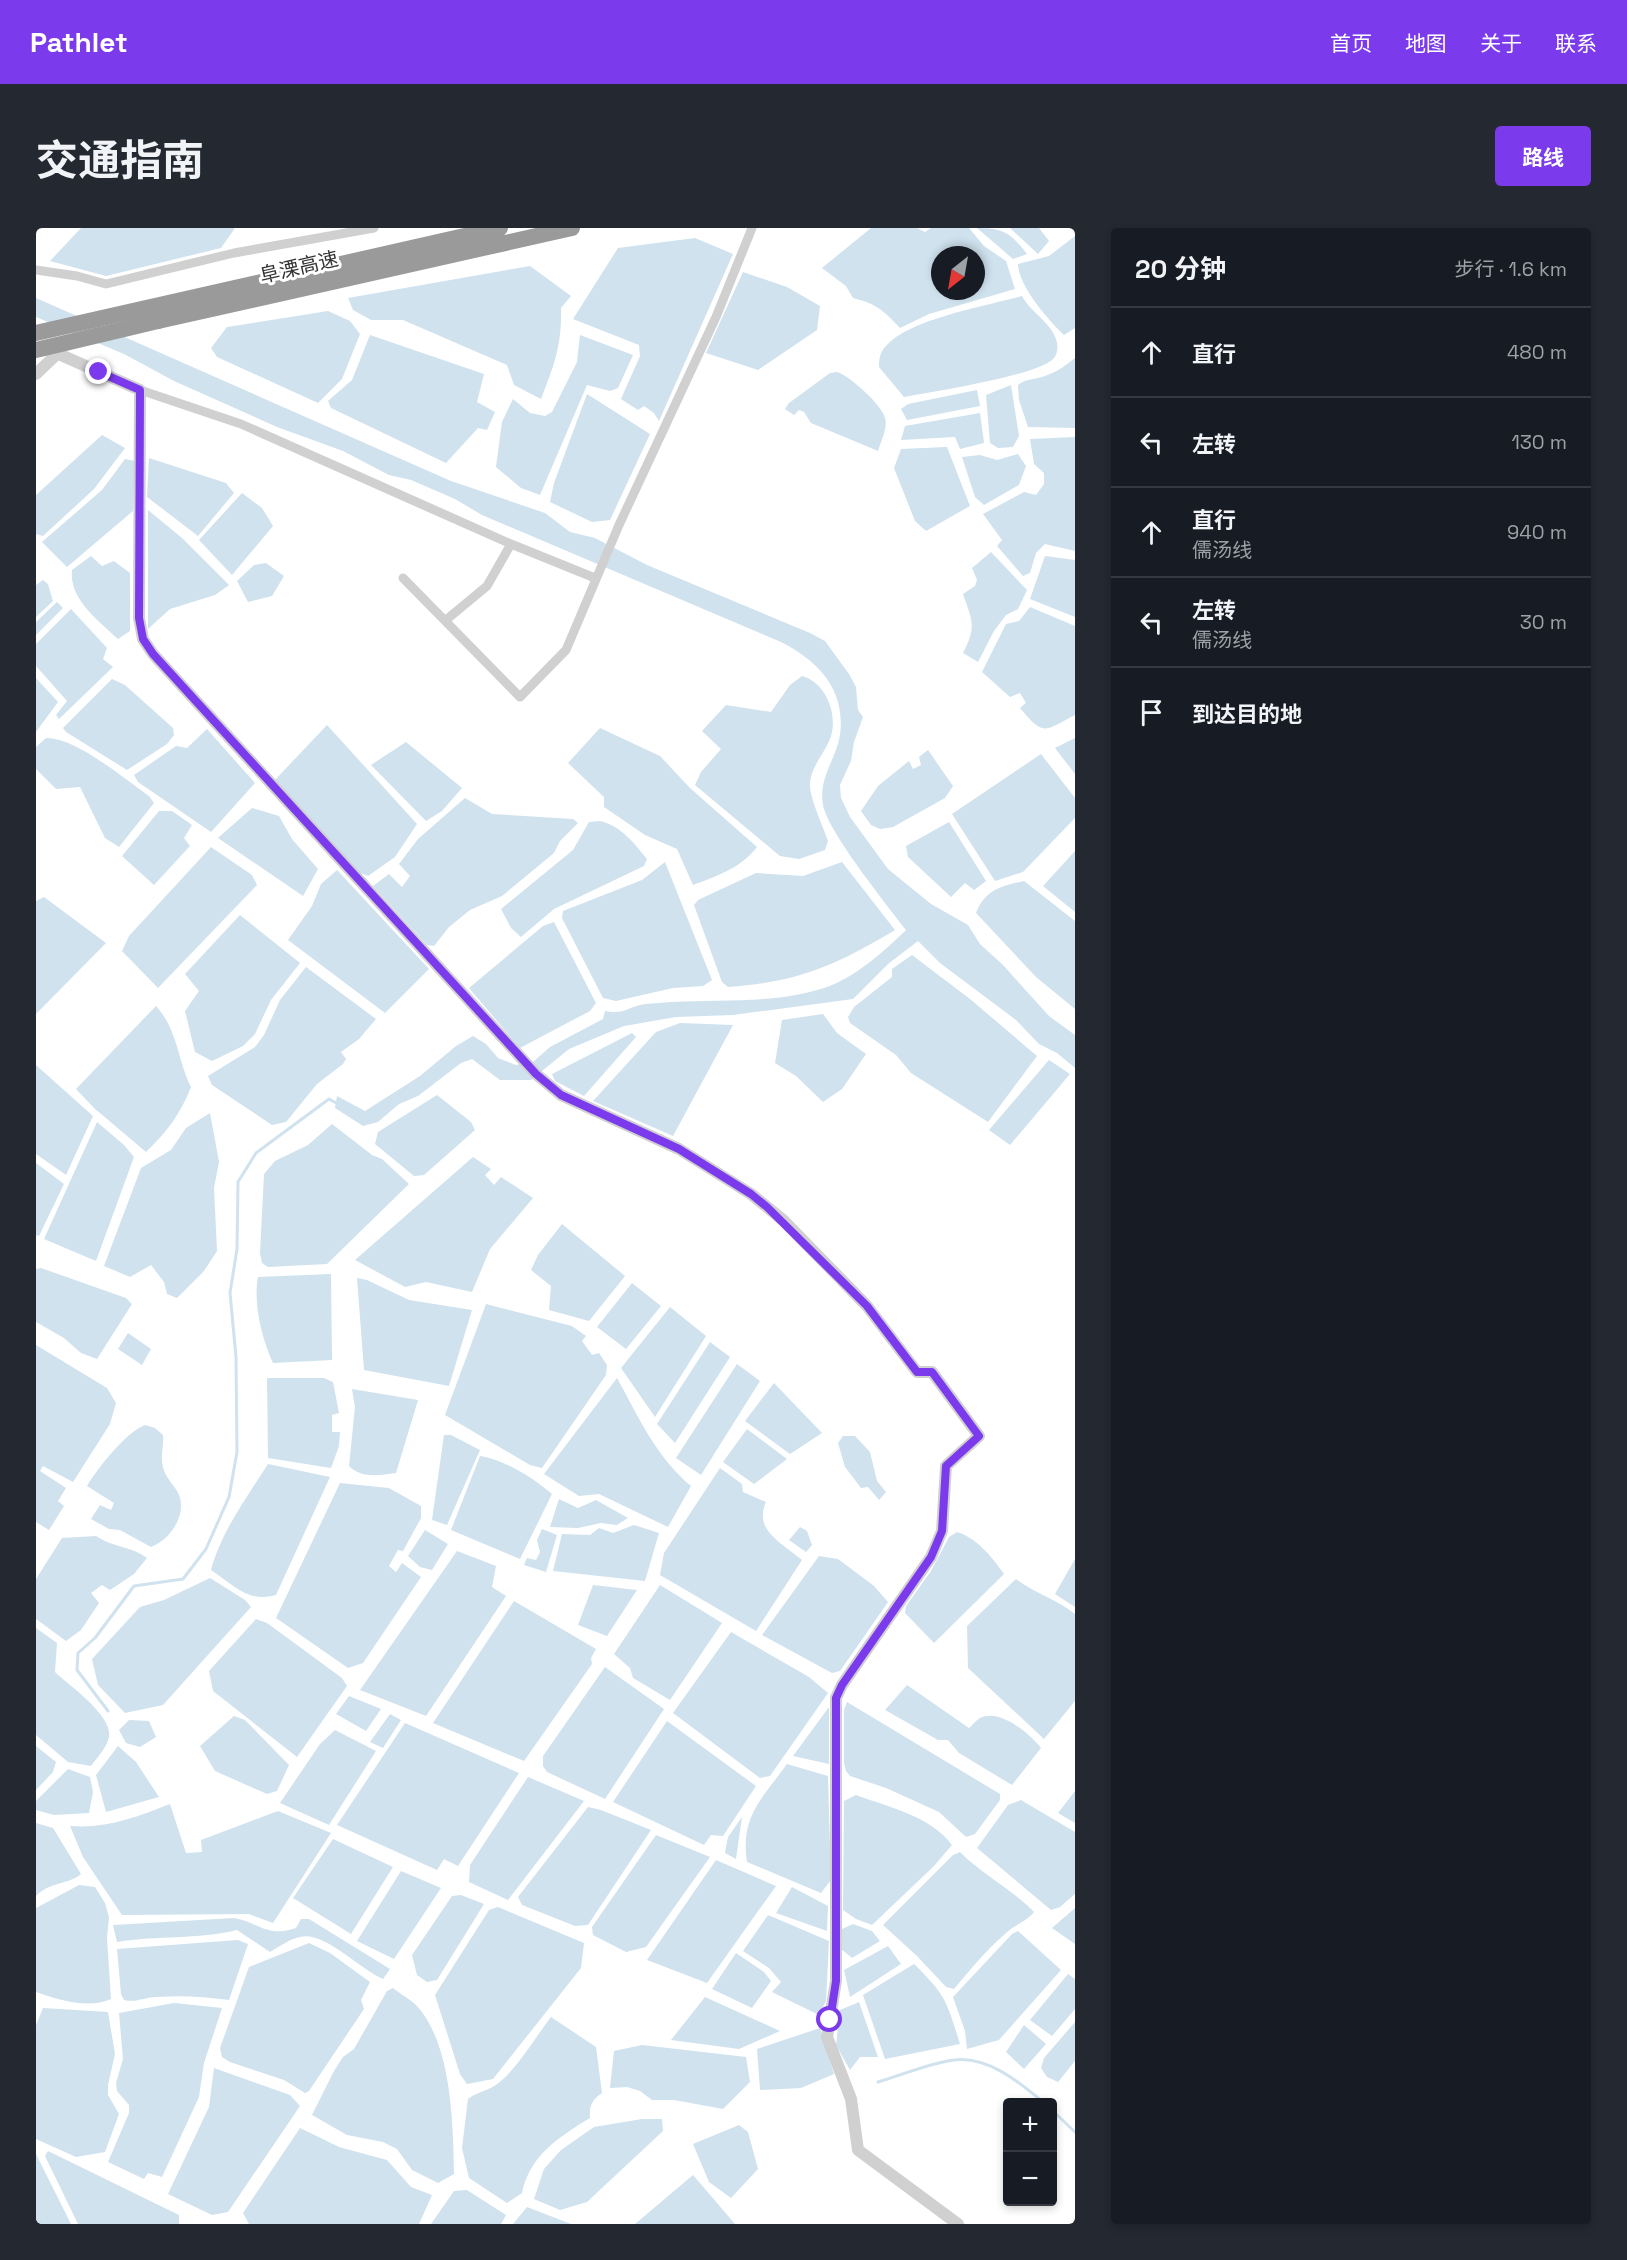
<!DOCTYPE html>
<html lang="zh">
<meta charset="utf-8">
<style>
:root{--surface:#171b24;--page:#242831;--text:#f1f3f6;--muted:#9ea1a6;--line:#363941;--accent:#7c3aed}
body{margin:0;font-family:"Space Grotesk","Noto Sans SC",sans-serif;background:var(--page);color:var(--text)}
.controls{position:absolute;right:18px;bottom:18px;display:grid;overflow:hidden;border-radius:6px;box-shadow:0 3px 9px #0003}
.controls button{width:54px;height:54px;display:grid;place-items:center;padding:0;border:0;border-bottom:2px solid var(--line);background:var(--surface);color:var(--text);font:30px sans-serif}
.compass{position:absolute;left:895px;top:18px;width:54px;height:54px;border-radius:50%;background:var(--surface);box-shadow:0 3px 9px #0003;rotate:211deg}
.stop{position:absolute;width:18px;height:18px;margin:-14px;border:4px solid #7c3aed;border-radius:50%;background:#fff}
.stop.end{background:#7c3aed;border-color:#fff;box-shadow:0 2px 6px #0008}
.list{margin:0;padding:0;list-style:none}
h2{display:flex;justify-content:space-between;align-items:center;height:78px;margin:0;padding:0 24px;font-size:26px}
h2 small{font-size:20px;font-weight:400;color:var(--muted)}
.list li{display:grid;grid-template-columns:39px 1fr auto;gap:18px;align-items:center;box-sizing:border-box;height:90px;padding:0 24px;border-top:2px solid var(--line)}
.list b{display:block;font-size:22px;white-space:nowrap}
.list p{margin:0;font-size:20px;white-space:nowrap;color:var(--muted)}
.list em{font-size:20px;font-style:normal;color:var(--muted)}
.icon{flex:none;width:33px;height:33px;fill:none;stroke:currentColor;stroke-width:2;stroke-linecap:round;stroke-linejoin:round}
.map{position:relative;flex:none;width:1039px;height:1996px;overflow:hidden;border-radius:6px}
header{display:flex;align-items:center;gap:36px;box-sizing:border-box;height:84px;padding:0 30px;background:var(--accent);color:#fff}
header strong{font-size:28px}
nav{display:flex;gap:33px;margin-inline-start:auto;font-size:21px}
.intro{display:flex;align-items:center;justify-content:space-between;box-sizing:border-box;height:144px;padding:0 36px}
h1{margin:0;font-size:42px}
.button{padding:15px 27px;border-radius:6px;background:var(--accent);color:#fff;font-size:21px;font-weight:700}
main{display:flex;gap:36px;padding:0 36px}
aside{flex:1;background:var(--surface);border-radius:6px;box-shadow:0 3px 9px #0003}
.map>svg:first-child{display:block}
.water{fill:#cfe2ee;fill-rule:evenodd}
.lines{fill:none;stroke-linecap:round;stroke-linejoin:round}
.stream{stroke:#cfe2ee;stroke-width:3}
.minor{stroke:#d0d0d0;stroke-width:9}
.tertiary{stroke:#d0d0d0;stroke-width:12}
.motorway{stroke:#9a9a9a;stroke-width:16}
.motorway-bridge{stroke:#9a9a9a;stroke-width:16}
.route{stroke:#7c3aed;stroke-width:8}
.labels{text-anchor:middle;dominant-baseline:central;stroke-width:6;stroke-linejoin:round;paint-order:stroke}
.street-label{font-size:20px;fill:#333;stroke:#fff}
</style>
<header>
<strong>Pathlet</strong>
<nav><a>首页</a><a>地图</a><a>关于</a><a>联系</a></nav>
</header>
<div class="intro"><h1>交通指南</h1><a class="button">路线</a></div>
<main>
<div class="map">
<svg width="1039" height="1996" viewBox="0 0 1039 1996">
<rect width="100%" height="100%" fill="#fff"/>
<path class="water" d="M 45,0 L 199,0 L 185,20 L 70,48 L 14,33 Z
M 835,0 L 881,0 L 889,4 L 895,0 L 933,0 L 948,18 L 970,33 L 979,61 L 893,86 L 864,100 C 847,82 841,76 817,70 L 810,58 L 786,40 ZM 904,27 L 940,27 L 940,63 L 904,63 Z
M 941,0 C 967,0 975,5 991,26 L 977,31 Z
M 974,0 L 1003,0 L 1013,13 L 1002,26 Z
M 1039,8 L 1039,100 L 1028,107 C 1012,92 982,57 982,36 L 1013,28 Z
M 659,10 L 697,26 L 623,193 L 618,185 L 608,178 L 602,182 L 585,171 L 604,128 L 603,117 L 537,91 L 582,20 Z
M 494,38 L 535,68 L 525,80 C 526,117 518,138 505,171 L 478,157 L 471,137 L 367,92 L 335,92 L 317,82 L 312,70 Z
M 707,44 L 751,59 L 784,78 L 781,102 L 722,142 L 670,125 Z
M 986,68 C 994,84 1018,96 1021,115 C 1022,121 1021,128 1016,132 C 997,148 897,164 868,169 L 843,139 C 843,131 844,124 850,118 C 873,91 951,78 986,68 Z
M 0,70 L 415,253 L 509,285 L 534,304 L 559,310 L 611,337 L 774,405 L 789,413 L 813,446 L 820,459 L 822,482 L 827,489 L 818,514 L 815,533 L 804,557 L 805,570 L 814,589 L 852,641 L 895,676 L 932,697 L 944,716 L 967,737 L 1013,788 L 1039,807 L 1039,840 L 1021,825 L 1003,816 L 980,792 L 904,735 L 882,713 L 852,736 L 817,771 L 697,787 L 640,789 L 588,798 L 533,821 L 495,852 L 464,852 L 436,831 L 425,835 L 382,868 L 363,876 L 342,894 L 327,898 L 299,880 L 301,868 L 329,883 L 384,848 L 420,818 L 437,808 L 450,816 L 462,830 L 480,837 L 497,834 L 514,819 L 567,791 L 569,783 C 588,787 591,779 609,776 C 618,775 627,775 636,774 C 687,771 738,776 788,760 C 819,750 847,724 870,702 C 851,677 792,604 787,577 C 782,550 800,532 804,507 C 810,461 782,433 745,414 L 446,287 L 419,271 L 375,252 L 353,247 L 307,223 L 241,199 L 138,153 L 88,126 L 0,89 Z
M 292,83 L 314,93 L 324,106 L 306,151 L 282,175 L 181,129 L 175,120 L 191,99 Z
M 334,107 L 448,146 L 441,174 L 459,184 L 451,202 L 442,200 L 410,235 L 295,180 L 292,173 L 316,152 Z
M 544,107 L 597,127 L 582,160 L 574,163 L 551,157 L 504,267 L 485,260 L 460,239 L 466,194 L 477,171 L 494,185 L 509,188 L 516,184 L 541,134 Z
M 1039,130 L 1039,200 L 992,199 L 983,172 L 982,157 C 990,150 999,152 1009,148 C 1021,144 1030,137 1039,130 Z
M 801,144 C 814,148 846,177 849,190 C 852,200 845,213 842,223 L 775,195 L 768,184 L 763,182 L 758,187 L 749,181 L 753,175 L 794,145 Z
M 975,157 L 983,208 L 977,219 L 962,220 L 954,215 L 950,167 Z
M 941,162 L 944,178 L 871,192 L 865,181 L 872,176 Z
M 551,166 L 614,206 L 574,292 L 556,294 L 514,274 L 518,255 Z
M 944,185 L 948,215 L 924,221 L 919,209 L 865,212 L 869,198 Z
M 66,207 L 89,220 L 58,261 L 7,308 L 0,306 L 0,267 Z
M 1039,209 L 1039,323 L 1009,316 L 1000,325 L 994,345 L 987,348 L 961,318 L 966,312 L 947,286 L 988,264 L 1000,267 L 1008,256 L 1008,245 L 998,236 L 994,211 Z
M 911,219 L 934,278 L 890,303 L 879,293 L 858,240 L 865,221 Z
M 982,226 L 990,238 L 983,257 L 948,277 L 939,269 L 926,229 L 944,227 L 961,232 Z
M 113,230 L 190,255 L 198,265 L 162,308 L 111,269 Z
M 89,231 L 99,233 L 97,283 L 31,339 L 6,314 L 66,262 Z
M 206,265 L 226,280 L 237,298 L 196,347 L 163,312 Z
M 112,282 L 146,310 L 193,357 L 179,367 L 134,381 L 112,401 Z
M 955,324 L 991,362 L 982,381 L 970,387 L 958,403 L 942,434 L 927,425 C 941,399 936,392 927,366 L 939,358 L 941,352 L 936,340 Z
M 55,328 L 66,338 L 78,333 L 94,345 L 94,403 L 82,411 C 62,392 33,371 36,342 Z
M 1009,328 L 1039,332 L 1039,389 L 994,371 Z
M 230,335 L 248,348 L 236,368 L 212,374 L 201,353 L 218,337 Z
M 7,352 L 12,356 L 17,373 L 0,389 L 0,357 Z
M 21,374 L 27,380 L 0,407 L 0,394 Z
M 994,379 L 1039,398 L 1039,487 C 1008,503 1008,509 984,480 L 990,475 L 984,465 L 974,469 L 946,444 L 970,396 L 983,393 Z
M 35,381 L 71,420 L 67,431 L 77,439 L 23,491 L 20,487 L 31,473 L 0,438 L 0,416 Z
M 766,448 C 789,454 802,485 795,508 C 790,524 775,538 774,555 C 773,569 787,598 792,613 L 789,622 L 763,631 L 744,628 L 659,557 L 665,544 L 685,521 L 666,503 L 690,477 L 735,484 L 754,457 Z
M 0,450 L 22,474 L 0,504 Z
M 76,451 L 89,457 L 137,500 L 138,507 L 131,516 L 91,542 L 30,504 L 27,500 Z
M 291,497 L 381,596 L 359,629 L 332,648 L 324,645 L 238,553 Z
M 564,500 L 624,528 L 654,560 L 721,619 C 705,640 681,648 657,657 L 641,621 L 609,607 L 568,579 L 568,569 L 532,535 Z
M 171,501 L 219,555 L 175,604 L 102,554 L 98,547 L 140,518 L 151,520 Z
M 10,510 C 41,510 87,550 113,568 L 118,575 L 83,619 L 69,610 L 44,559 L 20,561 L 0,541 L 0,519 Z
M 1039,510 L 1039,546 L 1019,520 Z
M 370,514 L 426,560 L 406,583 L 390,593 L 335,537 Z
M 892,522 L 917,558 L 909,570 L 857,599 L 844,601 L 835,597 L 825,583 L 842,558 L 873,533 L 877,541 L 885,537 L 883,529 Z
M 1005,526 L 1039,570 L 1039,590 L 987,644 L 959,653 L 916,586 Z
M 429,570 L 456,586 L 537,591 L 542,595 L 524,613 L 518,625 L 466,668 L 434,682 L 413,699 L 398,718 L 391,717 L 337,658 L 353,646 L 366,659 L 374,648 L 363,636 L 382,611 Z
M 216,580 L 243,588 L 256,611 L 282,641 L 267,668 L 182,610 Z
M 123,583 L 136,583 L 156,597 L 148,610 L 154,618 L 118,657 L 86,628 Z
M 564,593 C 585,598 598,615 611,631 L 608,638 L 518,681 L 485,709 L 475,700 L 465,681 L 537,622 L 553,594 Z
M 913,594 L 950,653 L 938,662 L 929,655 L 915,669 L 872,629 L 870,618 Z
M 175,619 L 216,647 L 221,657 L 122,760 L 86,723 L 93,708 Z
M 1039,623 L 1039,684 L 1007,658 Z
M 629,634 L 676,752 L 667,758 L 637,760 L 580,773 L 567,770 L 526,690 L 527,683 L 606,652 Z
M 806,634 L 859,702 C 799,738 762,754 692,759 L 686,754 L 658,677 L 662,672 L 720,645 L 767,648 Z
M 301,642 L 393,741 L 349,785 L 252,712 L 276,678 L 285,656 Z
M 988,653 L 1039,693 L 1039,781 L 1000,749 L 940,685 C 949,662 965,658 988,653 Z
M 8,669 L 70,715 L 0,786 L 0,673 Z
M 204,687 L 264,735 L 235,772 L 219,806 L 207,818 L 176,833 L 159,824 L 149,783 L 163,763 L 149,746 Z
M 518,694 L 560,775 L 554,783 L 484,820 L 433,760 L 507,698 Z
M 876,727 L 934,771 L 1001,828 L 952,894 L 875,845 L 860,827 L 814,795 L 812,789 L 818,779 L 856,749 L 856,741 Z
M 270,739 L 340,791 L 323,811 L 305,824 L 310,831 L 307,836 L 281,856 L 250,894 L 236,897 L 176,857 L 172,848 L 219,819 L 228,807 L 244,772 Z
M 120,778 C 142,802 141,831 155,859 C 145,885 130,905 110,924 L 58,880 L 40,861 Z
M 787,786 L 801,805 L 830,826 L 806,861 L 787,874 L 760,848 L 739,835 L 746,792 Z
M 644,795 L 697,797 L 637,908 L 557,873 L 620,804 Z
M 596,805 L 600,809 L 548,868 L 519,853 L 516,846 Z
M 1013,832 L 1034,846 L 974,917 L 953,902 Z
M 0,837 L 57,888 L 30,947 L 0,926 Z
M 401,867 L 435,894 L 439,902 L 388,947 L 378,948 L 339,916 L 342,904 Z
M 174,885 L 183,934 L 178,960 L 181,1023 L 168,1043 L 141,1070 L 131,1066 L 128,1054 L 115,1037 L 94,1049 L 68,1038 L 105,940 L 135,922 L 150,900 Z
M 61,894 L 88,917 L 98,929 L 60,1033 L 8,1011 Z
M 296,896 L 336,927 L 346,931 L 373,956 L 291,1036 L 232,1039 L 226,1035 L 224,1025 L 228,946 L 239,933 L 272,917 Z
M 437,929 L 455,941 L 449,947 L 458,957 L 465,949 L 497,970 L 454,1021 L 436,1064 L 390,1054 L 369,1059 L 319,1032 Z
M 0,935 L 28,956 L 3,1008 L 0,1007 Z
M 526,996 L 589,1048 L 553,1093 L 513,1082 L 515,1058 L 495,1042 L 502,1027 Z
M 5,1040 L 90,1070 L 96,1076 L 61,1131 L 45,1125 L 28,1110 L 0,1094 L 0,1041 Z
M 295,1046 L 296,1132 L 237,1135 C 226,1111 217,1076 222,1049 Z
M 321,1050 L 331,1052 L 373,1072 L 436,1082 L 413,1158 L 328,1142 Z
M 596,1055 L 625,1078 L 590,1121 L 561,1099 Z
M 450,1076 L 536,1098 L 550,1108 L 546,1113 L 556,1127 L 563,1125 L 571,1137 L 570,1147 L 506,1240 L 494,1237 L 409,1187 Z
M 634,1079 L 670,1108 L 619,1189 L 585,1140 Z
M 92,1105 L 115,1121 L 106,1137 L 82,1121 Z
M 674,1114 L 694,1129 L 639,1215 L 621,1196 Z
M 0,1117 L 71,1160 L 80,1175 L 74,1196 L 37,1254 L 7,1238 L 4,1243 L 30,1260 L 22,1273 L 28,1278 L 13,1302 L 0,1294 Z
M 701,1136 L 724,1153 L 665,1247 L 640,1230 Z
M 231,1150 L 288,1150 L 297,1154 L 303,1185 L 296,1187 L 296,1204 L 304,1204 L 303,1218 L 295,1240 L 232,1230 Z
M 581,1150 C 602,1188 620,1229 655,1258 L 632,1299 L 563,1266 L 543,1268 L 508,1246 Z
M 738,1155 L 786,1205 L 754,1226 L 709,1193 Z
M 316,1161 L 382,1172 L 360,1245 C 343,1247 326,1251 313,1238 L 319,1179 Z
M 109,1197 L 119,1200 L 127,1207 C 128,1218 124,1228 127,1239 C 129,1250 139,1257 143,1267 C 151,1287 134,1312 115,1319 L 84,1302 L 73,1301 L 55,1291 L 64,1277 L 75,1282 L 78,1275 L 51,1258 C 61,1241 90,1204 109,1197 Z
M 711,1201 L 751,1231 L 718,1256 L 687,1234 Z
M 408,1207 L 415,1207 L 444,1222 L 411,1297 L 396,1292 Z
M 807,1208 L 819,1208 L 834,1224 L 841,1253 L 850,1264 L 843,1272 L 832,1259 L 825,1260 L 809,1239 L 802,1215 Z
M 444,1228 C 469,1232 496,1249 516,1266 L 484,1331 L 415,1302 Z
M 232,1236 L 294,1249 L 240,1367 C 211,1375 198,1357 175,1342 C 185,1304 211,1269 232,1236 Z
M 684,1240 L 706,1256 L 707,1264 L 730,1274 C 717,1302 746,1315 766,1332 L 720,1403 L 624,1347 L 628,1325 Z
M 304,1255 L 353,1260 L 385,1278 L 385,1290 L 367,1323 L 362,1322 L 353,1338 L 360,1344 L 366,1335 L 385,1349 L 327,1435 L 312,1440 L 240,1390 Z
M 523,1271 L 542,1280 L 560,1272 L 592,1290 L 581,1297 L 565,1295 L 542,1300 L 514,1299 Z
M 598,1297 L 623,1305 L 609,1353 L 517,1343 L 526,1306 L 554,1307 L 563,1300 L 577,1305 Z
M 764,1299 L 771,1303 L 776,1317 L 770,1324 L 753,1312 Z
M 506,1301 L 521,1307 L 510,1344 L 488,1337 L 491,1330 L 500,1332 L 504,1324 L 501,1312 Z
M 389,1302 L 412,1316 L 396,1342 L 384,1339 L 372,1328 Z
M 921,1304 C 941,1310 956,1329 968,1346 L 898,1415 L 869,1385 L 870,1378 L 895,1343 L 913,1309 Z
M 60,1308 C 76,1319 95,1318 111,1330 L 98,1346 L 74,1362 L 66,1357 L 55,1365 L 63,1375 L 45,1402 L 30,1413 L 0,1391 L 0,1351 L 26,1310 Z
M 421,1323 L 460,1338 L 456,1359 L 470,1368 L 390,1488 L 324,1462 Z
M 783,1328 L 802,1331 L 838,1358 L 852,1374 L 804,1443 L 796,1445 L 726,1407 Z
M 1039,1331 L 1039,1379 L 1019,1366 Z
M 174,1350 L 209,1372 L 215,1379 L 127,1477 L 89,1485 L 62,1457 L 56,1431 L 104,1379 L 128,1372 Z
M 980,1351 C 1000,1366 1020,1371 1039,1386 L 1039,1473 L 1008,1511 L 932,1440 L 931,1398 Z
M 557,1357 L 601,1362 L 571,1408 L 542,1397 Z
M 624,1357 L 686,1395 L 634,1472 L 597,1450 L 594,1440 L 578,1426 Z
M 478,1373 L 560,1421 L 555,1430 L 556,1436 L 488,1533 L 397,1495 Z
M 220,1391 L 231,1395 L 306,1450 L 311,1458 L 261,1529 L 177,1463 L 173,1443 Z
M 0,1400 L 21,1415 L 19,1444 C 34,1458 77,1488 73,1509 C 71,1519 61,1530 55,1538 L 32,1534 L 0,1507 Z
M 695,1404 L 773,1449 L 792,1465 L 734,1548 L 724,1550 L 637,1485 Z
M 569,1439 L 628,1481 L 569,1571 L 511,1544 L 507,1538 L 507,1528 Z
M 871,1457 L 933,1500 C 936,1498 940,1492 944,1490 C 964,1480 994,1506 1005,1520 L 976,1557 L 923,1525 L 912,1512 L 902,1512 L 849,1482 Z
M 313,1468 L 345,1481 L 330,1503 L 300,1486 Z
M 811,1474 L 964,1566 L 964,1572 L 939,1606 L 930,1609 L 903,1584 L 850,1560 L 814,1548 L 810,1543 L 808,1535 L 808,1482 Z
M 793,1479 L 793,1536 L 757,1528 Z
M 354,1486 L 365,1492 L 347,1520 L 334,1514 Z
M 198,1488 L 209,1492 L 253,1537 L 241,1563 L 231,1566 L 179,1543 L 164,1518 Z
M 93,1492 L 113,1493 L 120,1509 L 104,1519 L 90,1515 L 83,1502 Z
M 631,1493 L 720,1558 L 687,1608 L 675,1607 L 668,1617 L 577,1574 Z
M 369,1495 L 483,1545 L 422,1638 L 408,1631 L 401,1642 L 301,1597 Z
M 299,1502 L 340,1523 L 293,1597 L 244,1575 L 284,1516 Z
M 0,1518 L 20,1534 L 17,1544 L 0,1562 Z
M 82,1518 L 100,1534 L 123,1569 L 70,1584 L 60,1547 Z
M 751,1536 L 792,1548 L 795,1652 L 785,1665 L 711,1634 C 704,1588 726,1571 751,1536 Z
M 32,1541 L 54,1549 L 57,1564 L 53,1585 L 18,1587 L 0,1582 L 0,1573 Z
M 492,1549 L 548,1573 L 472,1672 L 433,1654 L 434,1637 Z
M 1039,1563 L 1039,1595 L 1022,1585 Z
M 820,1567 C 852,1579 895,1588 916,1617 L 898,1638 L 836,1697 L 820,1691 L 807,1682 L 808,1573 Z
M 985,1572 L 1039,1604 L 1039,1666 L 1024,1679 L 1015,1682 L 941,1620 L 972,1577 Z
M 134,1576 L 150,1625 L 166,1624 L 165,1612 L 242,1583 L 295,1605 L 237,1695 L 213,1686 L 86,1687 L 47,1629 L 34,1598 C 70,1601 101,1589 134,1576 Z
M 552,1579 L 565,1582 L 615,1602 L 552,1697 L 539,1698 L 486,1677 L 482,1669 Z
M 706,1589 L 700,1631 L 689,1625 L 692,1609 Z
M 0,1595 L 17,1600 L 45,1646 C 32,1657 15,1653 0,1668 Z
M 620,1607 L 674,1629 L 610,1719 L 590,1724 L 557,1707 L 556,1699 Z
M 297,1611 L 357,1639 L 315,1706 L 257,1670 Z
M 924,1624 C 947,1647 977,1662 998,1684 C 990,1694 978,1697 969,1706 C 950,1722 934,1742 918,1761 L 910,1759 L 881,1728 L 847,1697 L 917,1627 Z
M 680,1632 L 740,1658 L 671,1755 L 611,1732 Z
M 365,1643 L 405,1660 L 358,1731 L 321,1713 Z
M 43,1657 L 59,1659 L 69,1675 L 73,1689 L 71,1710 L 75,1771 C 53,1781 22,1772 0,1764 L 0,1680 Z
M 756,1659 L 792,1678 L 791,1703 L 740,1685 Z
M 425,1667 L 448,1676 L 401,1752 L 391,1754 L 381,1747 L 376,1727 L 416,1668 Z
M 462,1679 L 548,1715 L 545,1740 L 457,1851 L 431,1856 L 424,1846 L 399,1767 L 453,1682 Z
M 1039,1680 L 1039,1716 L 1016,1700 Z
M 732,1687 L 793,1713 L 790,1773 L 783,1787 L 736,1764 L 745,1754 L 733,1740 L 707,1723 Z
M 198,1690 C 224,1695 231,1710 260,1700 L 265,1691 L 273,1691 L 354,1741 L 347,1751 C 322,1740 288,1703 264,1709 C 253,1711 243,1719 234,1724 L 201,1702 C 161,1712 121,1707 81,1714 L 77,1697 Z
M 817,1696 L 836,1703 L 844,1713 L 816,1730 L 805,1721 L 806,1701 Z
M 982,1703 L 1025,1742 L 963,1812 L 931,1821 L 929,1803 L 917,1769 L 976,1706 Z
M 202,1712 L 212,1716 L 193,1772 C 169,1769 145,1767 121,1769 C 109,1769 100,1775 88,1772 L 85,1766 L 81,1721 Z
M 273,1715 L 294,1725 L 334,1754 L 325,1772 L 328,1781 L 273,1863 L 269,1865 L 248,1852 L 194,1834 L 186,1829 L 184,1820 L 213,1739 Z
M 852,1718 L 865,1736 L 814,1769 L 808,1742 Z
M 700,1725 L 728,1744 L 735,1753 L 716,1780 L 676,1761 Z
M 878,1736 C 910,1767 911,1774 924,1816 L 849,1831 L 827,1767 Z
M 1032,1746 L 1039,1751 L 1039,1781 L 1016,1808 L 994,1792 Z
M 357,1760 C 364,1766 374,1771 380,1777 C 416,1815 417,1896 418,1946 L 402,1955 L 376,1942 L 361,1921 L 347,1914 L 311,1907 L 276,1887 L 298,1843 L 307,1829 L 318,1821 L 351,1763 Z
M 669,1769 L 744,1803 L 703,1821 L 635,1812 Z
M 823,1774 L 842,1829 L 824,1829 L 814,1842 L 800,1817 L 804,1782 Z
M 138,1775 L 186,1780 L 168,1835 L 163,1869 L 126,1949 L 112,1945 L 108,1951 L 72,1934 L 93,1885 L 93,1877 L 81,1863 L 80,1855 L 87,1831 L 83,1785 Z
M 7,1780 L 72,1784 L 79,1826 L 72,1857 L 72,1867 L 83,1886 L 69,1924 L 40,1929 L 0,1911 L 0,1797 Z
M 515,1789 L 560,1819 L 566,1865 C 556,1872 553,1878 554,1890 C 523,1909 494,1927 486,1965 L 471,1975 L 433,1950 L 426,1920 L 432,1871 C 442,1863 454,1863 465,1853 C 484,1836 499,1810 515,1789 Z
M 1039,1794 L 1039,1833 L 1022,1854 L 1011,1849 L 1005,1840 L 1008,1830 Z
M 988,1797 L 1010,1816 L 988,1841 L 970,1824 Z
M 784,1800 L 798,1846 L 765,1860 L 724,1862 L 721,1821 Z
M 606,1817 L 710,1829 L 714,1854 L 687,1881 L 638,1872 L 616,1872 L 604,1863 L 591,1859 L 574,1860 L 578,1823 Z
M 178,1840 L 254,1867 L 264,1878 L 192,1984 L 176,1987 L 132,1966 L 173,1879 Z
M 606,1891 L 626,1891 L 627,1903 L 551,1974 L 524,1982 L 498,1971 L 508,1941 L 525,1922 L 558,1899 Z
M 703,1897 L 712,1904 L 722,1941 L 695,1970 L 673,1954 L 657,1916 Z
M 264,1900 L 303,1919 L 351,1932 L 375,1959 L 396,1967 L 383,1996 L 213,1996 L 207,1985 Z
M 12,1923 L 143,1987 L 143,1996 L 42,1996 L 9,1928 Z
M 0,1926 L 35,1996 L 0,1996 Z
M 657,1947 L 699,1996 L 599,1996 Z
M 431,1962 L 470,1987 L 465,1996 L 395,1996 L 418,1963 Z
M 491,1979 L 535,1996 L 477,1996 Z"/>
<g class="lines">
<path class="stream" d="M 72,1483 L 41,1442 L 42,1425 L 59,1410 L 98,1358 L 147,1351 L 170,1321 L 193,1269 L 201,1224 L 200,1129 L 194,1065 L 201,1021 L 202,954 L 220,925 L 293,871 L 302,876
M 842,1854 C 863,1848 897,1834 918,1832 C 952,1828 983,1854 1007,1874
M 1017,1883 L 1039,1904"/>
<path class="minor" d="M 0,42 L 41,48 L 70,56 L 198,25 L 338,0
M 104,162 L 205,196 L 475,316 L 559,350
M 367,350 L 484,469 L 530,422 L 583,297 L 680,89 L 716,0
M 410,392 L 451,358 L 475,316"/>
<path class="tertiary" d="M 9,120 L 104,162 L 103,390 L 107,411 L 117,426 L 500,846 L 525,867 L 643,921 L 715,966 L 747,992 L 831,1078 L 881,1144 L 896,1144 L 943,1208 L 910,1238 L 906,1303 L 895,1329 L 806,1457 L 800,1470 L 800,1753 L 791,1809 L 815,1871 L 822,1922 L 922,1996
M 0,146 L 22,125"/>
<path class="motorway" d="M 122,93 L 536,0
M 0,105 L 464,0"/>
<path class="motorway-bridge" d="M 0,122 L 122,93"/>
</g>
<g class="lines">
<path class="route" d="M 63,144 L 104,162 L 103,390 L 107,411 L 117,426 L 500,846 L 525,867 L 643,921 L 715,966 L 731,979 L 831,1078 L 881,1144 L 896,1144 L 943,1208 L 910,1238 L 906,1303 L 895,1329 L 806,1457 L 800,1470 L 800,1753 L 794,1792"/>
</g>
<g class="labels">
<g class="street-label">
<text transform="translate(263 39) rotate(-13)">阜溧高速</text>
</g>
</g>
</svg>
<div class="controls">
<button>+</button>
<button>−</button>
</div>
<svg class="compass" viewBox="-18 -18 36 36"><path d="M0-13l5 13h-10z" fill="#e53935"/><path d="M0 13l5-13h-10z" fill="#9ea1a6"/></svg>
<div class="stop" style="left:794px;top:1792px"></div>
<div class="stop end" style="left:63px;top:144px"></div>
</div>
<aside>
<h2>20 分钟<small>步行 · 1.6 km</small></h2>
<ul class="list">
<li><svg class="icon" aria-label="ahead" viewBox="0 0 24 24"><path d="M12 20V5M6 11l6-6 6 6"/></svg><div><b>直行</b></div><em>480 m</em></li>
<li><svg class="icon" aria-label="left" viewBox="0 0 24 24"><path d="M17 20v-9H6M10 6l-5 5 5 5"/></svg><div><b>左转</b></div><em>130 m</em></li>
<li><svg class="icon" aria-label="ahead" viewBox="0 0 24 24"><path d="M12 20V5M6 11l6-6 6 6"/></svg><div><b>直行</b><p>儒汤线</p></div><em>940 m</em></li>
<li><svg class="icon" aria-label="left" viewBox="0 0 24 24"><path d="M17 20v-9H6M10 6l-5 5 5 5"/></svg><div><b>左转</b><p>儒汤线</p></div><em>30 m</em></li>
<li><svg class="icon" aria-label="arrive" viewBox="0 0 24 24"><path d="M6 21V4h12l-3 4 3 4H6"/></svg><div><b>到达目的地</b></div></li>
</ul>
</aside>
</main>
